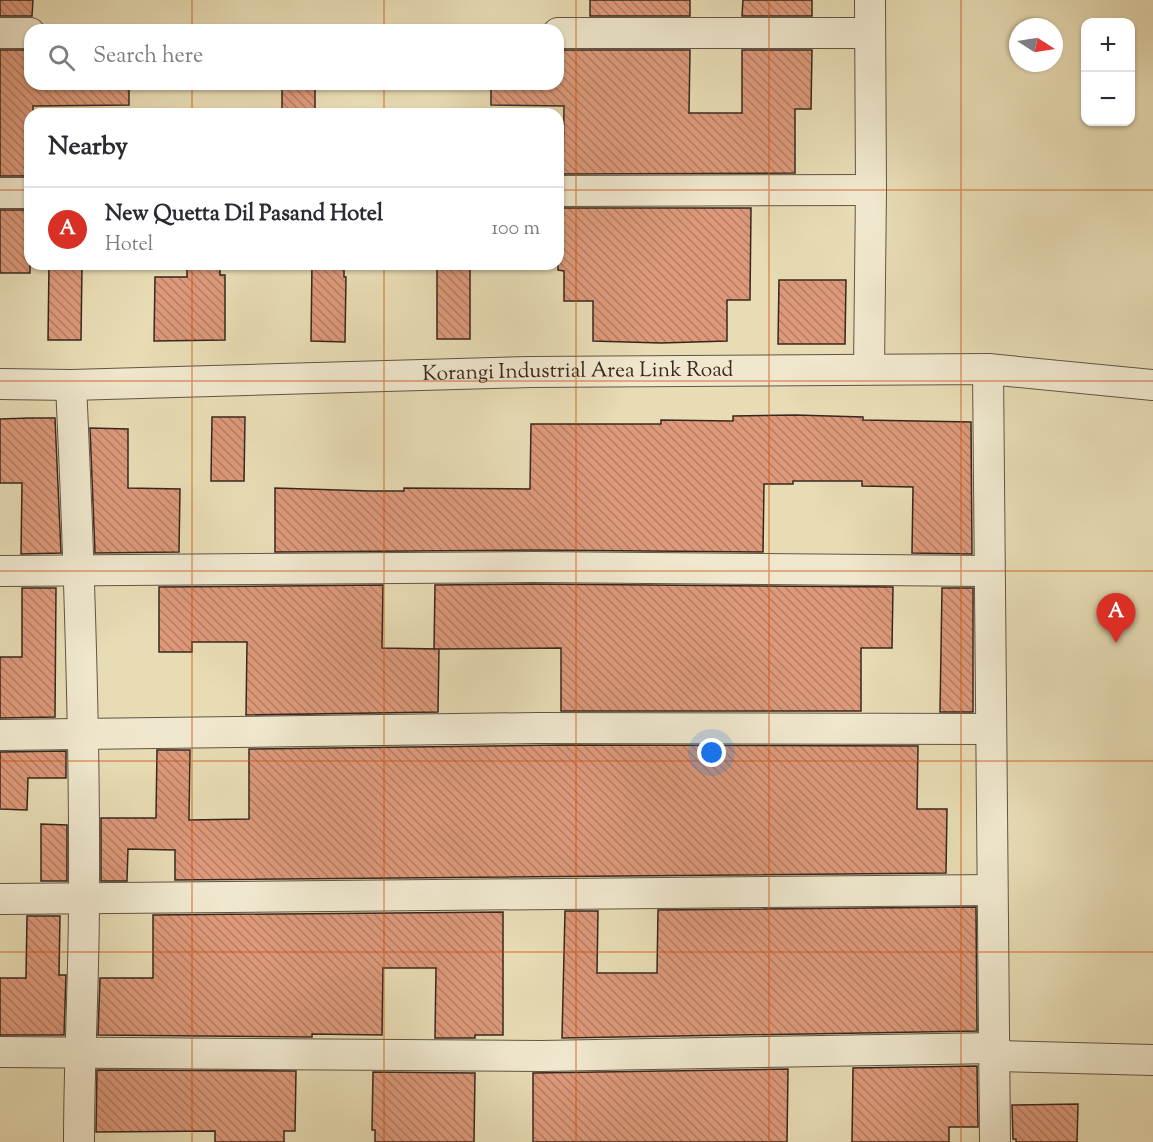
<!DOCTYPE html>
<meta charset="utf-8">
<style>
:root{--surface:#fff;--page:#f2f2f3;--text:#2b2b33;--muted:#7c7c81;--line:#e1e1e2;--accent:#d93025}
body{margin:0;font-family:"Sorts Mill Goudy",serif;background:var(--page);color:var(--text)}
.controls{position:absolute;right:18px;top:18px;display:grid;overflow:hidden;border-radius:12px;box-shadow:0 2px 4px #0004}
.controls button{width:54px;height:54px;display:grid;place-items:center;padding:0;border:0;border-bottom:2px solid var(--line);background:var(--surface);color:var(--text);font:30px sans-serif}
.compass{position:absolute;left:1009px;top:18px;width:54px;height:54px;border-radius:50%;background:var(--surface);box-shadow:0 2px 4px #0004;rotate:102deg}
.you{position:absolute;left:712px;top:753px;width:21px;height:21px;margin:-15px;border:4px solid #fff;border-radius:50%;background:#1a73e8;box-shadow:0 0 0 9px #1a73e833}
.badge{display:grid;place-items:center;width:39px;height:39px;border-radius:50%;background:var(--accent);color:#fff;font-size:20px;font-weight:700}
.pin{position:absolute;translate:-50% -50px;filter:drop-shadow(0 2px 3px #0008)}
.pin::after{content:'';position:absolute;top:32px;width:21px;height:18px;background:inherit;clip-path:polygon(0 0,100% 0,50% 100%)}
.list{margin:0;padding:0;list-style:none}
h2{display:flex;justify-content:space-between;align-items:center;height:78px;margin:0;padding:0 24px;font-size:26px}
h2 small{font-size:20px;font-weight:400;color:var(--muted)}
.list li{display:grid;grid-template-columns:39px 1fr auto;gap:18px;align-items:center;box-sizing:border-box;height:84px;padding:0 24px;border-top:2px solid var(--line)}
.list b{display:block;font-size:22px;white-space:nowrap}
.list p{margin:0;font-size:20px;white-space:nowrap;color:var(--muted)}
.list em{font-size:20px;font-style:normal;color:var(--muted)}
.icon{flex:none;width:33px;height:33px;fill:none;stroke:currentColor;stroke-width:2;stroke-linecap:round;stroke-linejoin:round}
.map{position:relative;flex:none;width:1153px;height:1142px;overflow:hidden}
.search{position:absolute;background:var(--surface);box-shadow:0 2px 4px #0004;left:24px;top:24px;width:540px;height:66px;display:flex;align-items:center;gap:15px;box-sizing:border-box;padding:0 21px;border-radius:18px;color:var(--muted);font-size:22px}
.panel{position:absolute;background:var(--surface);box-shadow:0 2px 4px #0004;left:24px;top:108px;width:540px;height:162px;border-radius:18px}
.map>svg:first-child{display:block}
.building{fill:url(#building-back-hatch);stroke:#37271f;stroke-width:1.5}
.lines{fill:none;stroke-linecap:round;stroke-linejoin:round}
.minor-casing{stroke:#635444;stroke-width:32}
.minor{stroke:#f0e8ce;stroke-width:30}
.grid{fill:none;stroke:#cd520f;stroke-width:1.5;stroke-opacity:0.55}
.labels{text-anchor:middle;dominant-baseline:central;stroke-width:6;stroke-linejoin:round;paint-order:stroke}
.street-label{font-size:21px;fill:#37271f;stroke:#f0e8ce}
</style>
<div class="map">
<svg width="1153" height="1142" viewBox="0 0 1153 1142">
<defs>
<pattern id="building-back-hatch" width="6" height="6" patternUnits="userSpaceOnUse" patternTransform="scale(1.5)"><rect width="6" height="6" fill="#dd997a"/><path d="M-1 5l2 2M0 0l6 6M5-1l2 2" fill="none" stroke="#b47d63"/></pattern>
</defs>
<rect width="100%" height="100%" fill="#e8dcb4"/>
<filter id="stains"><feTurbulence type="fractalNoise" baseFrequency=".00333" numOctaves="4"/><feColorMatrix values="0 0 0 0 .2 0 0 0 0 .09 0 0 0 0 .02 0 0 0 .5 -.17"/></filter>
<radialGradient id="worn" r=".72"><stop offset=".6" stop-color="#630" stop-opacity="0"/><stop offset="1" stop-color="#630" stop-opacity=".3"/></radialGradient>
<path class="building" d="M 0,0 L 33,0 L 32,16 L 0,16 Z
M 590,0 L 690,0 L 690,16 L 590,16 Z
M 743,0 L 812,0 L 812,16 L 742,16 Z
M 0,50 L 30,50 L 30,84 L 129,84 L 129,105 L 33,106 L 33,114 L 30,114 L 30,176 L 0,176 Z
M 561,50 L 690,50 L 689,113 L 742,113 L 742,50 L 812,50 L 811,109 L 795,109 L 795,173 L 563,174 L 564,106 L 491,105 L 491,84 L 558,84 Z
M 282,84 L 315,84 L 315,114 L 282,114 Z
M 558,208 L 751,208 L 750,300 L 727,300 L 727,341 L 661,343 L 593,341 L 593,301 L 564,301 L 564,271 L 558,270 Z
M 0,210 L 30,210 L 30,273 L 0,273 Z
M 49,264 L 82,264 L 81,340 L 48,340 Z
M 187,264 L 220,264 L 220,275 L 225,275 L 225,340 L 154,341 L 155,277 L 187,277 Z
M 312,264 L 344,264 L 344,277 L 346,277 L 345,342 L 311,341 Z
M 437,264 L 470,264 L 470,339 L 437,339 Z
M 779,280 L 846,280 L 845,344 L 778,344 Z
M 795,415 L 863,417 L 863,420 L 971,422 L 972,554 L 912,553 L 913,487 L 862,486 L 862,481 L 793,481 L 793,484 L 764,484 L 763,552 L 533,550 L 275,552 L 275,488 L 370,491 L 404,491 L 404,488 L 530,489 L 531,424 L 661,424 L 661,420 L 733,421 L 733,416 Z
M 212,417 L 245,417 L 244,481 L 211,481 Z
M 30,418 L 55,418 L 61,553 L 21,554 L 22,483 L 0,483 L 0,419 Z
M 90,428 L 128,429 L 128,488 L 180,489 L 179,552 L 95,553 Z
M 533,584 L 893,587 L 892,648 L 861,648 L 861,711 L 561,711 L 561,648 L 434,649 L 435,585 Z
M 383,585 L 382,648 L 439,649 L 438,712 L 246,715 L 247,642 L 192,642 L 192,652 L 159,652 L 159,587 Z
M 22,588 L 56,588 L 55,717 L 0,718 L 0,657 L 22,657 Z
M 942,588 L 973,588 L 973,712 L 940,712 Z
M 561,745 L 918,746 L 917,809 L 947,809 L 946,873 L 175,880 L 175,850 L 128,849 L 127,881 L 101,881 L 101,818 L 156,818 L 157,750 L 190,750 L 189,820 L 249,819 L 249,749 Z
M 66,751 L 66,778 L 28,778 L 27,810 L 0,809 L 0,752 Z
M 41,824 L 67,825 L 67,881 L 41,881 Z
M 976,907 L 977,1031 L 562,1038 L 565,911 L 598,911 L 597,973 L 657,973 L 658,910 Z
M 503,912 L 503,1035 L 475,1035 L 475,1038 L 435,1038 L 436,968 L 383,968 L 382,1035 L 312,1034 L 312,1037 L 98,1035 L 100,978 L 153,978 L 153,915 Z
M 27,916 L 60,916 L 59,975 L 66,975 L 64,1035 L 0,1035 L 0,978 L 26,978 Z
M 977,1066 L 978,1127 L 949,1127 L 949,1142 L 852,1142 L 853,1068 Z
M 788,1069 L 787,1142 L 533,1142 L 533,1073 Z
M 97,1070 L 296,1071 L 295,1131 L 284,1131 L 284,1142 L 215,1142 L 215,1131 L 96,1132 Z
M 373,1072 L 475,1073 L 474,1142 L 375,1142 L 375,1130 L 372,1130 Z
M 1078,1104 L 1077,1142 L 1016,1142 L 1016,1139 L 1013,1139 L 1012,1105 Z"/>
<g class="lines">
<defs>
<g id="minor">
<path d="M 0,33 L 30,33"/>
<path d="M 558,33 L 869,33"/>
<path d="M 558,191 L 871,190"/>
<path d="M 0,193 L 30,193"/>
<path d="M 869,369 L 871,190 L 870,0"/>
<path d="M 988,369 L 995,1142"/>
<path id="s1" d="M 0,384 L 71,385 L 530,372 L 988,369 L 1153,385"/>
<path d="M 71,385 C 79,555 85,726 84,897 C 84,979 79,1060 79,1142"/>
<path d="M 0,571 L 533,567 L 989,571"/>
<path d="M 0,735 L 537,728 L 991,729"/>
<path d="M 0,899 L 992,890"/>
<path d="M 0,1052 L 541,1056 L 996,1048"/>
<path d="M 995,1056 L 1153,1060"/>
</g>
</defs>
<use href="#minor" class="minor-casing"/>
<use href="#minor" class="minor"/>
</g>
<path class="grid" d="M 192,0 L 192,30M 384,0 L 384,30M 576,0 L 576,1142M 769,0 L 769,1142M 961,0 L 961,1142M 192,84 L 192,114M 384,84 L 384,114M 0,190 L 30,190M 558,190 L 1153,190M 192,264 L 192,1142M 384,264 L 384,1142M 0,381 L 1153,381M 0,571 L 1153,571M 0,761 L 1153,761M 0,952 L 1153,952"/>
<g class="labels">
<g class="street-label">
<text stroke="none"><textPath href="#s1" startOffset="578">Korangi Industrial Area Link Road</textPath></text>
</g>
</g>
<rect width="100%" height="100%" filter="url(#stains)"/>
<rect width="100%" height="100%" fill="url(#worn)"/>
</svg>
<div class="controls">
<button>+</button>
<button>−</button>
</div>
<svg class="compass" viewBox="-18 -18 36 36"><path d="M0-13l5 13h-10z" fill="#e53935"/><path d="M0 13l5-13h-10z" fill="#7c7c81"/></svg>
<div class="you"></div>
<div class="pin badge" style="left:1116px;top:643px">A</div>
<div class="search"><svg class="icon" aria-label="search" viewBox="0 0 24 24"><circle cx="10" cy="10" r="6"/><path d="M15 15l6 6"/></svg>Search here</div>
<section class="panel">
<h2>Nearby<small></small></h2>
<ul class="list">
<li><span class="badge">A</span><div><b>New Quetta Dil Pasand Hotel</b><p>Hotel</p></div><em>100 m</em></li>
</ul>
</section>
</div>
